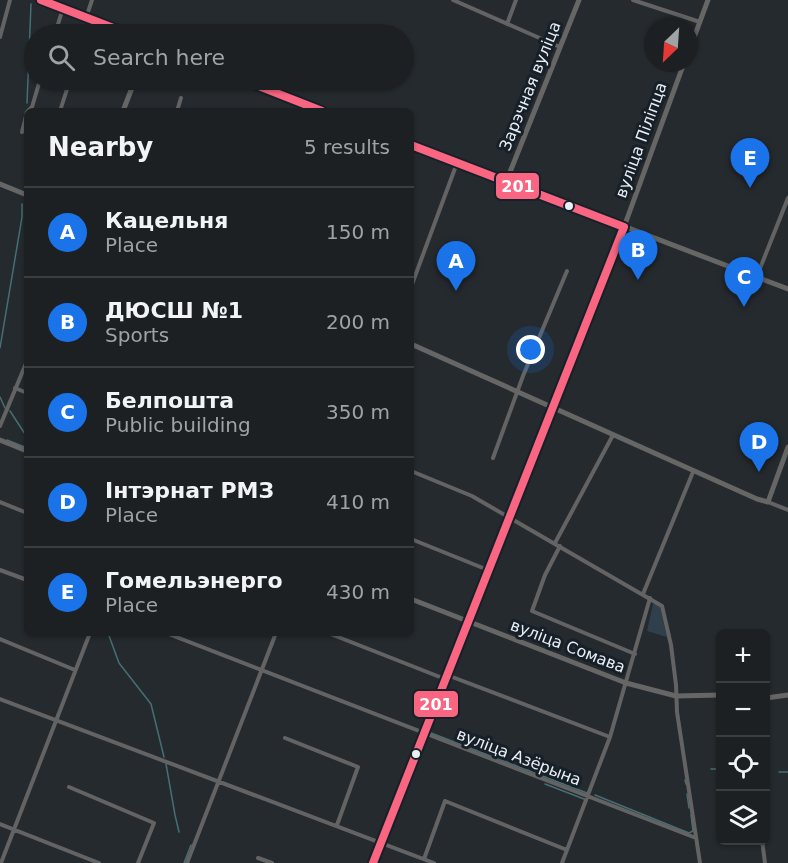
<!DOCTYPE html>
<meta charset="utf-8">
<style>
:root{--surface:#1c2022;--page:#25282a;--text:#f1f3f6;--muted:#a0a3a5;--line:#3a3e40;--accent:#1a73e8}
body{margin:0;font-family:"DejaVu Sans",sans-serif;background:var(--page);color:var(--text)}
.controls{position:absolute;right:18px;bottom:18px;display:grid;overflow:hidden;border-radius:9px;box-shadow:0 2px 4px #0004}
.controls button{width:54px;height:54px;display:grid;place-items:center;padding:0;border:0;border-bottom:2px solid var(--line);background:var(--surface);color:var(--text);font:30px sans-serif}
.compass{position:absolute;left:644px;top:18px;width:54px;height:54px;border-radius:50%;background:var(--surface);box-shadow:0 2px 4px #0004;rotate:205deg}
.you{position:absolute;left:531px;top:350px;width:21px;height:21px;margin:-15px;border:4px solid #fff;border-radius:50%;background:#1a73e8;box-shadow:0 0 0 9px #1a73e833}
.badge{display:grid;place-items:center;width:39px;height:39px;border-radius:50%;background:var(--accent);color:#fff;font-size:20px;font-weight:700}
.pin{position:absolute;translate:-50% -50px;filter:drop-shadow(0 2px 3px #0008)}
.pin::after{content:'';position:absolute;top:32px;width:21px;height:18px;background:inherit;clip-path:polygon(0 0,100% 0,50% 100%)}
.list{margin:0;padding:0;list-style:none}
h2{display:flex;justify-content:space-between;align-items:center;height:78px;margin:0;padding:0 24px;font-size:26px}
h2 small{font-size:20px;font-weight:400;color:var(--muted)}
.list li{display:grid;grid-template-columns:39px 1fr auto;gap:18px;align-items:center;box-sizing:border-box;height:90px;padding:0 24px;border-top:2px solid var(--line)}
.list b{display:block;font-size:22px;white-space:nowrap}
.list p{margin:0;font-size:20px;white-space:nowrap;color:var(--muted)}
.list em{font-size:20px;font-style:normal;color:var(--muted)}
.icon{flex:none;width:33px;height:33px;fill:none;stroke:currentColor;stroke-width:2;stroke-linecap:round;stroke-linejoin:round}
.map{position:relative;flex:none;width:788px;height:863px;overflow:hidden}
.search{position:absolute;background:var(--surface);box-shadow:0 2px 4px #0004;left:24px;top:24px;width:390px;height:66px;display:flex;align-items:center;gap:15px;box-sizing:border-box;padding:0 21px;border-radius:33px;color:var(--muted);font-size:22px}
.panel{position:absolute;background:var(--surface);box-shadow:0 2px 4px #0004;left:24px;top:108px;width:390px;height:528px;border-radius:9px}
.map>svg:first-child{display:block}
.green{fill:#2f3f4c}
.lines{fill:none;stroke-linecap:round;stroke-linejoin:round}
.stream{stroke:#456f75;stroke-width:1.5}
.street{stroke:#646363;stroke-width:4}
.secondary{stroke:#666665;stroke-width:5}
.bus-1-casing{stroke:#172028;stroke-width:12}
.bus-1{stroke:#fa6682;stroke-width:8}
.bus-dot{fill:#e9eff5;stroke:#172028;stroke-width:2}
.labels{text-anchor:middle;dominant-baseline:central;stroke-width:6;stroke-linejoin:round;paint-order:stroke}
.street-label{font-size:16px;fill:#e9eff5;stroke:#172028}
.line-badge{stroke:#172028;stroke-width:2}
.badge-label{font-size:16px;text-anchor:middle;font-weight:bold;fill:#fff}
</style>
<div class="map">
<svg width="788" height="863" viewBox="0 0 788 863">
<rect width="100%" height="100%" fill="#252a2e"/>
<path class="green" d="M 653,604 L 656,604 L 660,607 L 667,637 L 647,631 Z"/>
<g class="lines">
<path class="stream" d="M 27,103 L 31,4
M 0,348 L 22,217 L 22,204
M 0,397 L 5,408
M 10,411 L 27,437
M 7,440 L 27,448
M 108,633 L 119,663 L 151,704 L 164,757
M 431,733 L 587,793
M 166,764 L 175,815 L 179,832
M 711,769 L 720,769
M 766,770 L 769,770
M 779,772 L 788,772
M 685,780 L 686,784
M 545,784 L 584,799
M 687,794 L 689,808
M 595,795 L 689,833 L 693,831 L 691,815
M 184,863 L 191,845"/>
<path class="street" d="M 453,0 L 560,47
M 633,0 L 700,22
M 86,18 L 92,0
M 507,24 L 516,0
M 55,34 L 63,8
M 85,34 L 90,19
M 0,37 L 10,0
M 28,111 L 32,107 L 40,80
M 60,111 L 70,80
M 177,111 L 181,98
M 22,132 L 27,112
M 757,276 L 788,198
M 411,287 L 457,163
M 15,388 L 27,393
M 0,426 L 27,361
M 493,458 L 523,376 L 567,271
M 411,471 L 472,496 L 662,606 L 671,645 L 676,685 L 677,712 L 700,863
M 0,502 L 27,513
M 768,502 L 788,510
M 411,539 L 488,570
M 555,543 L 613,435
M 560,546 L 545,575 L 532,611 L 635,654
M 0,570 L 27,580
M 643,594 L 693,472
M 166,633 L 696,838
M 328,633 L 445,679
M 0,639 L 75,670
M 447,675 L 610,737
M 0,699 L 434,863
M 285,738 L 358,767 L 337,825
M 69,787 L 154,823 L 138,863
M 0,824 L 99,863
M 762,840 L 765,863
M 258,858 L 272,863
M 424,859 L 445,801 L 567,850
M 1,863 L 90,633
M 187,863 L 276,633
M 562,863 L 610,737 L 650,598"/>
<path class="secondary" d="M 41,0 L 129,34
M 689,51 L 708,0
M 243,80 L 322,111
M 123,111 L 135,80
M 411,145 L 788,289
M 506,182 L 579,0
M 0,184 L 27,195
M 411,344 L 757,499 L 768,502 L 788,447
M 0,440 L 27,451
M 411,599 L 626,683 L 676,696 L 720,695
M 766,698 L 788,695
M 373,863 L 624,227 L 684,63"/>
<defs>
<path id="bus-1" d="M 41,0 L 129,34
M 243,80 L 322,111
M 411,145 L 624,227
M 373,863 L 624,227"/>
</defs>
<use href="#bus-1" class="bus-1-casing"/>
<use href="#bus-1" class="bus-1"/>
</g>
<g class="bus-dot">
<circle cx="569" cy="206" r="5"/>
<circle cx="416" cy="754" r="5"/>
</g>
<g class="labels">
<g class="street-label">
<text transform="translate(530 86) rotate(-68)">Зарэчная вуліца</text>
<text transform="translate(641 140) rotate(-70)">вуліца Піліпца</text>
<text transform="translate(568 646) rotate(21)">вуліца Сомава</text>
<text transform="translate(519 757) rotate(21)">вуліца Азёрына</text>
</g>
</g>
<g class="line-badge">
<rect x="495" y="172" width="45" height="28" rx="6" fill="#fa6682"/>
<rect x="413" y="690" width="46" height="28" rx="6" fill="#fa6682"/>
</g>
<g class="badge-label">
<text x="518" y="192">201</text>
<text x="436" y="710">201</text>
</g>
</svg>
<div class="controls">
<button>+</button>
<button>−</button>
<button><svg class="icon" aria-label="locate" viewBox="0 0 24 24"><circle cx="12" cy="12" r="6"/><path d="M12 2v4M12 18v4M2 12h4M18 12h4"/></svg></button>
<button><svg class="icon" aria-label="layers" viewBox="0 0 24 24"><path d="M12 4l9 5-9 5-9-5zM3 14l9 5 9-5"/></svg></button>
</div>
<svg class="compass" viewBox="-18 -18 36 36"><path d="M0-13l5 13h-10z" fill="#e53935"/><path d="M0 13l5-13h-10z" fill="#a0a3a5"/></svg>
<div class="you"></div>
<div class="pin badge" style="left:456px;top:291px">A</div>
<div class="pin badge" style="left:638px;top:280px">B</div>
<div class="pin badge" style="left:744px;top:307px">C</div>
<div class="pin badge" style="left:759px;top:472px">D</div>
<div class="pin badge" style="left:750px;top:188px">E</div>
<div class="search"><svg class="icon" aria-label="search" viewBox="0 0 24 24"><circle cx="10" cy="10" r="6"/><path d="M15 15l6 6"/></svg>Search here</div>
<section class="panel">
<h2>Nearby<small>5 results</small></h2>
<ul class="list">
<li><span class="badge">A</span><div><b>Кацельня</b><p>Place</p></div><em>150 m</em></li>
<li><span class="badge">B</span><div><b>ДЮСШ №1</b><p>Sports</p></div><em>200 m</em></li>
<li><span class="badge">C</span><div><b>Белпошта</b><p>Public building</p></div><em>350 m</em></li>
<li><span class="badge">D</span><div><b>Інтэрнат РМЗ</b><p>Place</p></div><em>410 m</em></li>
<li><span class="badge">E</span><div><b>Гомельэнерго</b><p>Place</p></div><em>430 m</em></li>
</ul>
</section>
</div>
